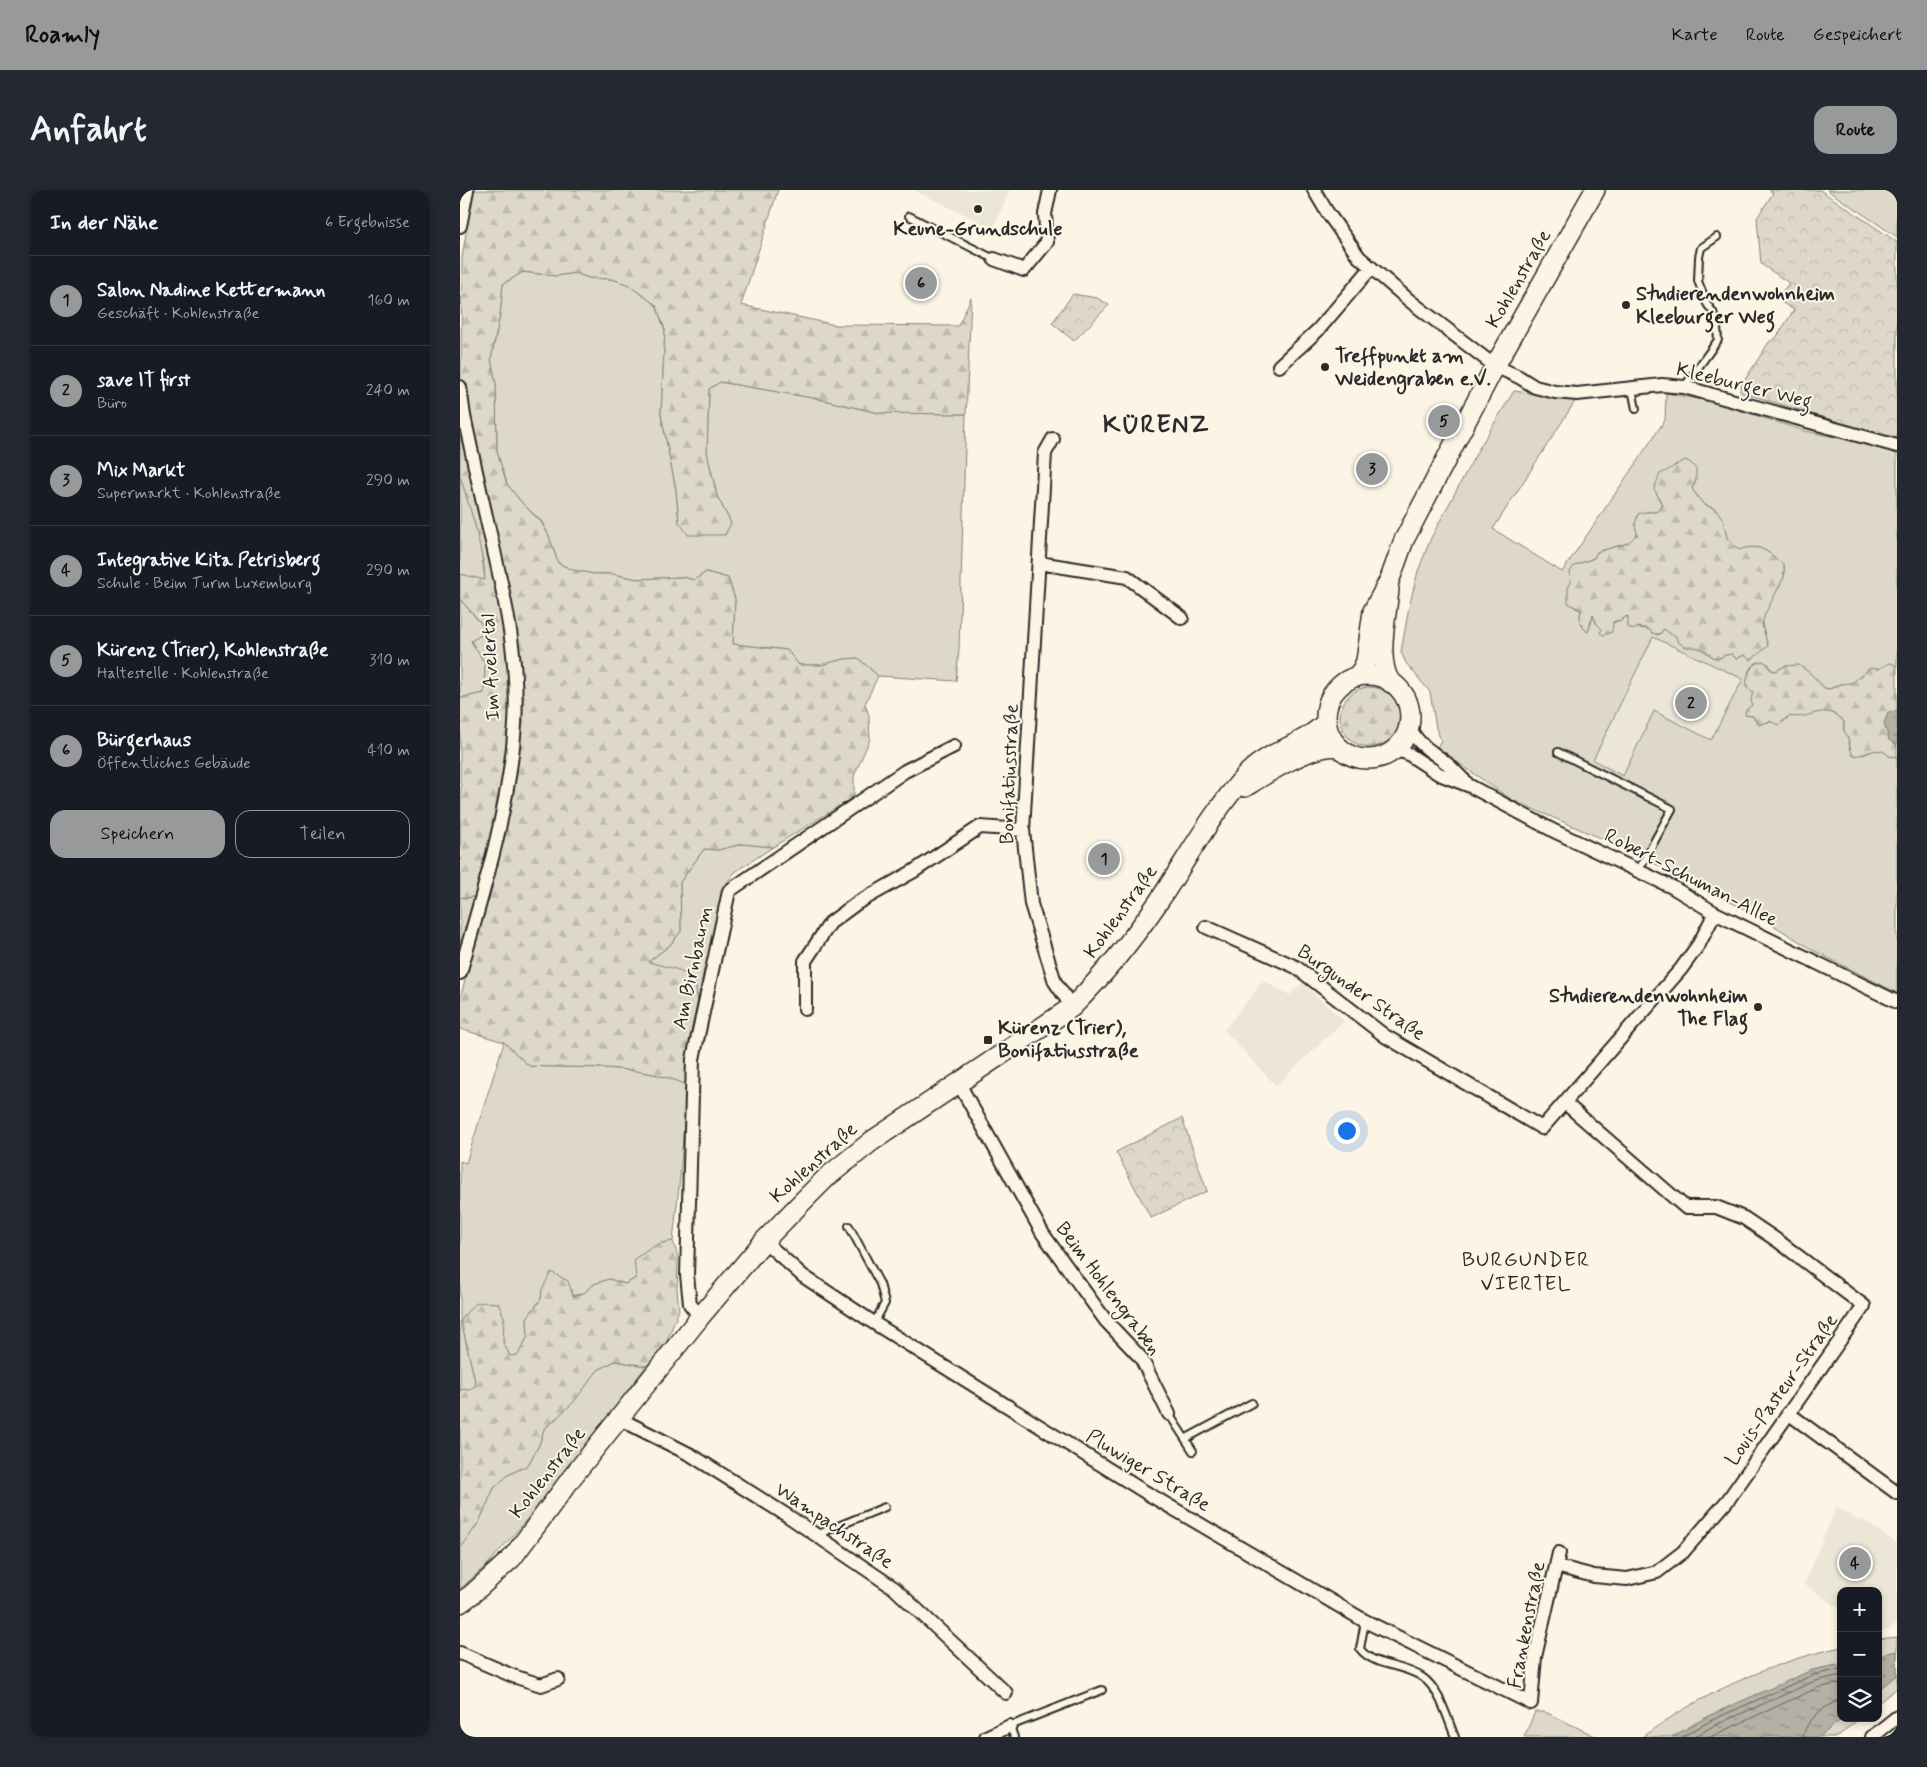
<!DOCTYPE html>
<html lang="de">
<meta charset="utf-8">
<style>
:root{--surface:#171b24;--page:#242831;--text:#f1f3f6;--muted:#9ea1a6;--line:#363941;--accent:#98999b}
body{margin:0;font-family:Mynerve,sans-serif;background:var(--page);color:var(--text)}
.controls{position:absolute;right:15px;bottom:15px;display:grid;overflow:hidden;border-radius:10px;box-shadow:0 2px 8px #0003}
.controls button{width:45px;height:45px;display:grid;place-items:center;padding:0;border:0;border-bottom:1px solid var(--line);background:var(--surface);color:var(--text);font:25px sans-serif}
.you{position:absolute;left:886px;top:940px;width:18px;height:18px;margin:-12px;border:4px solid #fff;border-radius:50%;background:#1a73e8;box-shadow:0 0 0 8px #1a73e833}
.badge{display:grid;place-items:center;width:32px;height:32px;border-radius:50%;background:var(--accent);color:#111;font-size:16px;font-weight:700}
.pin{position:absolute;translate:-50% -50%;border:2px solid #fff;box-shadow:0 1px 5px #0006}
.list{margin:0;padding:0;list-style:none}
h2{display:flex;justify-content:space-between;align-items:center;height:65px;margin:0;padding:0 20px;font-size:21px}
h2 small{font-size:16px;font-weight:400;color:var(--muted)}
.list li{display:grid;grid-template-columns:32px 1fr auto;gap:15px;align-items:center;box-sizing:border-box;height:90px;padding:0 20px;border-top:1px solid var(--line)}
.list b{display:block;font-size:19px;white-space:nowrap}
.list p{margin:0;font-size:16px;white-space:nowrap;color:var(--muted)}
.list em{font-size:16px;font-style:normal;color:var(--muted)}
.actions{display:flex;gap:10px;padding:15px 20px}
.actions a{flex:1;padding:11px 0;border:1px solid var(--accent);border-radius:15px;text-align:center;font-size:18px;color:var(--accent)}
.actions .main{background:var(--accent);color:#111}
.icon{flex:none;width:28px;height:28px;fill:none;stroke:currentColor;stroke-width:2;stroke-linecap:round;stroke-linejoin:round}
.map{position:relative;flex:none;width:1437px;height:1547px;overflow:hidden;border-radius:15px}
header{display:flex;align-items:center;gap:30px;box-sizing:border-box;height:70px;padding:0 25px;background:var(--accent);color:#111}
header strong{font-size:24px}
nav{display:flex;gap:28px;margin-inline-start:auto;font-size:18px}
.intro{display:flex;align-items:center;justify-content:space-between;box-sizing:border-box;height:120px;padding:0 30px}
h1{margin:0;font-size:35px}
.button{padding:12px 22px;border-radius:15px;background:var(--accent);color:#111;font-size:18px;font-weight:700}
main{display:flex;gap:30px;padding:0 30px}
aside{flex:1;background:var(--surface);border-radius:15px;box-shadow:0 2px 8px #0003}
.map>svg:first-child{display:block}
.built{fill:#ece6d7}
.green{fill:#ded8ca;stroke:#84827a;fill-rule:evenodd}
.forest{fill:url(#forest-firs);stroke:#84827a}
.park{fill:url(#park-crowns);stroke:#84827a}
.water{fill:url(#water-ripples);stroke:#7d7b74}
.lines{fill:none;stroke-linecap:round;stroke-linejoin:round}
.shore{stroke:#62605c;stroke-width:1}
.lane-casing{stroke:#2b2b2b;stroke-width:10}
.street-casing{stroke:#2b2b2b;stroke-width:16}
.secondary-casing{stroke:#2b2b2b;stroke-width:22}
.lane{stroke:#fcf5e5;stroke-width:6}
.street{stroke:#fcf5e5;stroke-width:12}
.secondary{stroke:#fcf5e5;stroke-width:19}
.poi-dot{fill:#2b2b2b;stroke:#fcf5e5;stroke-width:2}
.labels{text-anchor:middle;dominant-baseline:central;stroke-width:4;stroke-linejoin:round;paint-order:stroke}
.poi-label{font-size:20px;font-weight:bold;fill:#2b2b2b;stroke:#fcf5e5;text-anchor:start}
.street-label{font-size:20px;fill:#2b2b2b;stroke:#fcf5e5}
.neighbourhood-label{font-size:21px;letter-spacing:1px;fill:#2b2b2b;stroke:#fcf5e5}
.district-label{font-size:25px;font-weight:bold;letter-spacing:1px;fill:#2b2b2b;stroke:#fcf5e5}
</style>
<header>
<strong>Roamly</strong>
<nav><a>Karte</a><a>Route</a><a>Gespeichert</a></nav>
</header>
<div class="intro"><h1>Anfahrt</h1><a class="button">Route</a></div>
<main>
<aside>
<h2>In der Nähe<small>6 Ergebnisse</small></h2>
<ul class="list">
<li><span class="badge">1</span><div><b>Salon Nadine Kettermann</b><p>Geschäft · Kohlenstraße</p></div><em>160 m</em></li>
<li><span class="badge">2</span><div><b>save IT first</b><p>Büro</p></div><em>240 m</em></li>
<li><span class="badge">3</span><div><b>Mix Markt</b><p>Supermarkt · Kohlenstraße</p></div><em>290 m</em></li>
<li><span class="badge">4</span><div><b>Integrative Kita Petrisberg</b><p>Schule · Beim Turm Luxemburg</p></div><em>290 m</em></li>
<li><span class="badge">5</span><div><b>Kürenz (Trier), Kohlenstraße</b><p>Haltestelle · Kohlenstraße</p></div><em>310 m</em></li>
<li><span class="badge">6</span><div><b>Bürgerhaus</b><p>Öffentliches Gebäude</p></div><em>410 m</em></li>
</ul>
<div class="actions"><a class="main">Speichern</a><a>Teilen</a></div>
</aside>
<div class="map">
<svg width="1437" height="1547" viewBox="0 0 1437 1547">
<defs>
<pattern id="forest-firs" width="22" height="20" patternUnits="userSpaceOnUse" patternTransform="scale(1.25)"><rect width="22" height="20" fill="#ded8ca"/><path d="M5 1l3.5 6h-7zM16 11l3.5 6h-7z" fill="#bfbaae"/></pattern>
<pattern id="park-crowns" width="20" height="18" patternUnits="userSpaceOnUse" patternTransform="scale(1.25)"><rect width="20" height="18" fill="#ded8ca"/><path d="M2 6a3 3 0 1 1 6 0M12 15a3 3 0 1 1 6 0" fill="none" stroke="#bfbaae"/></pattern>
<pattern id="water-ripples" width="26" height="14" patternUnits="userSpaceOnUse" patternTransform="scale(1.25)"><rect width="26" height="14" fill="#b4b0a5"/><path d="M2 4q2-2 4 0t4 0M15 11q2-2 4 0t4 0" fill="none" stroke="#938f87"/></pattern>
</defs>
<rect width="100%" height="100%" fill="#fcf5e5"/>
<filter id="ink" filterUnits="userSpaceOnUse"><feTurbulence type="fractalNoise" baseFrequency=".02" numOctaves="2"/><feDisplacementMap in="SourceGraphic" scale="10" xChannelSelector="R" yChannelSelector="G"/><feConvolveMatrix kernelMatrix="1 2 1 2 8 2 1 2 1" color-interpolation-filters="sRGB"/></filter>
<g filter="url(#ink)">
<path class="built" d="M 453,0 L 550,0 L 533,38 Z
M 1193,447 L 1284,489 L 1218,613 L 1132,570 Z
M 803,791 L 830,805 L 842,793 L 884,831 L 816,896 L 764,840 Z
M 1376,1318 L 1383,1320 L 1398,1331 L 1401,1328 L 1437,1353 L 1437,1430 L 1430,1440 L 1418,1442 L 1418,1401 L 1381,1401 L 1381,1420 L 1344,1394 Z"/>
<path class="green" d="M 1367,0 L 1437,0 L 1437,47 Z
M 63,82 L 96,86 L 115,83 L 129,88 L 152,89 L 167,94 L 196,115 L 205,140 L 201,224 L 216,300 L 219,332 L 271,333 L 257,306 L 247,263 L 249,199 L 260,192 L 359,209 L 419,223 L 506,224 L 499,459 L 496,491 L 418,486 L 398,468 L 384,469 L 361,475 L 339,475 L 327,460 L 273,454 L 275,409 L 268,388 L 246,382 L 234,390 L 222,387 L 178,389 L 152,384 L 134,384 L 113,380 L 98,373 L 89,346 L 82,332 L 62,313 L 47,294 L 37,262 L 36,194 L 31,169 L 40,125 L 43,94 Z
M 1054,201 L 1116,210 L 1033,339 L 1102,382 L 1205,230 L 1206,203 L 1254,212 L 1345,241 L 1423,257 L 1437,261 L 1437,476 L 1430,473 L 1392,493 L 1380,494 L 1370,499 L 1364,498 L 1350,483 L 1325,476 L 1316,481 L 1311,480 L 1309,474 L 1297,472 L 1289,480 L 1286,496 L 1293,501 L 1292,515 L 1285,525 L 1293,526 L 1296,532 L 1324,532 L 1329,526 L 1362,521 L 1376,523 L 1384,532 L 1384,541 L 1388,546 L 1390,559 L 1402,565 C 1413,561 1421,556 1429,566 L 1437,567 L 1437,803 L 1353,760 L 1300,727 L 1166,659 L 1052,610 L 977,558 L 981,550 L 976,538 L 970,502 L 946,473 L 941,462 L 949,417 L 958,381 L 971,348 L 1018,260 ZM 1216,274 L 1236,290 L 1232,299 L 1243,314 L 1255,319 L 1263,329 L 1267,348 L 1279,361 C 1301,352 1308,362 1324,375 L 1324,387 L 1304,424 L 1302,435 L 1308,456 L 1288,467 L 1284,465 L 1276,469 L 1272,464 L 1265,465 L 1258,469 C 1246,466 1242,454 1228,457 L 1216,445 L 1209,443 L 1204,438 L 1200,444 L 1197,445 L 1189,439 L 1168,437 L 1168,426 L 1153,433 L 1136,433 L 1133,424 L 1131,434 L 1127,442 L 1120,426 L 1121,420 L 1115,418 L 1108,398 L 1114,376 L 1134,368 L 1137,362 L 1168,353 L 1178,344 L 1175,334 L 1185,322 L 1196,322 L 1203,315 L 1198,308 L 1210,280 ZM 1193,447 L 1283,489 L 1251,550 L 1194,521 L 1163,586 L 1133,570 Z
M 0,286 C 12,320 22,355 25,391 L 0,384 Z
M 0,409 L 28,442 L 11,451 L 25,474 L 24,503 L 0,508 Z
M 282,654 L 313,657 L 275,682 L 266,694 L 253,757 L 244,778 L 238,813 L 235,791 L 188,772 L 210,755 L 221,741 L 220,692 L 244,659 L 258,660 Z
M 0,707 L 6,708 L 14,707 L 0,757 Z
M 44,852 L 69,876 C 121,879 178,873 227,895 L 220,987 L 213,1051 L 198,1054 L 176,1088 L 165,1094 L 149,1089 L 134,1094 L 124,1103 L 112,1106 L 82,1100 L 81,1109 L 67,1128 L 68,1146 L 58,1165 L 50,1167 L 43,1152 L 44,1127 L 1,1131 L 16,1195 L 9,1201 L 0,1199 L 0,971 L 6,973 Z
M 155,1171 L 186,1176 L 95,1297 L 29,1373 L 0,1399 L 0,1359 L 19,1332 L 34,1298 L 48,1285 L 68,1275 L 79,1255 L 84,1239 L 96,1229 L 138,1180 Z
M 1437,1447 L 1437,1498 L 1418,1513 L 1418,1449 Z
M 1381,1457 L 1381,1528 L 1400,1528 L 1377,1547 L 1182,1547 C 1241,1504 1309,1473 1381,1457 Z
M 1075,1522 L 1085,1522 L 1137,1547 L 1064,1547 Z"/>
<path class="forest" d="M 13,0 L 318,0 L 281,115 L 376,135 L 498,136 L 511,108 L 506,224 L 419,223 L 359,209 L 260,192 L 249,199 L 247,263 L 257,306 L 271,333 L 265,345 L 228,345 L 219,332 L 216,300 L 201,224 L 205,140 L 196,115 L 167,94 L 152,89 L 129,88 L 115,83 L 96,86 L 63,82 L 43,94 L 40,125 L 31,169 L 36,194 L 37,262 L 47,294 L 62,313 L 81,332 L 89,346 L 98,373 L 113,380 L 134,384 L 152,384 L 178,389 L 222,387 L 234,390 L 246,382 L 268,388 L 275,409 L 273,454 L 327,460 L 339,475 L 361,475 L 384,469 L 398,468 L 418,486 L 405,514 L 409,525 L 410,549 L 394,586 L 394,607 L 313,657 L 282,654 L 258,660 L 244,659 L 220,692 L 221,741 L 210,755 L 188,772 L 219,780 L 235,791 L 238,813 L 230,853 L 227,895 C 178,873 121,879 69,876 L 44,852 L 0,839 L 0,808 L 30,704 L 6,708 L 0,707 L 1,594 L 0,592 L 0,508 L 24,503 L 25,474 L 11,451 L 28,441 L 0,409 L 0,384 L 25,390 L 24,376 L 15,335 L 0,286 L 2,68 Z
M 1225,270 L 1231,273 L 1236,279 L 1236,290 L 1232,299 L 1243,314 L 1255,319 L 1263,329 L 1267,348 L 1279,360 C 1301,352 1307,362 1324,375 L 1324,387 L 1305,424 L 1302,435 L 1308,456 L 1291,470 L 1284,465 L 1276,469 L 1272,464 L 1265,465 L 1258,469 C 1252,467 1251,465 1246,461 C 1240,457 1232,457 1225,457 L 1217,451 L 1216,446 L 1212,445 L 1204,439 C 1201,444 1198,445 1192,443 L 1189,439 L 1178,437 L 1174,440 L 1168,437 L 1168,426 L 1165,427 L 1160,432 L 1157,430 L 1153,432 L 1152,442 L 1144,445 L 1140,443 L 1142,439 L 1136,433 L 1133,425 L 1128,442 C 1120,437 1119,428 1121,420 L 1108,413 L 1108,398 L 1111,393 L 1110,382 L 1114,376 L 1134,368 L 1137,362 L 1168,353 L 1177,344 L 1175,334 L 1178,324 L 1185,322 L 1196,322 L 1203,315 L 1194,299 L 1200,284 C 1210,280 1216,274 1225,270 Z
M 1304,471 L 1311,480 L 1316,481 L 1325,476 L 1339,475 L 1350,483 L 1364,498 L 1370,499 L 1380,494 L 1392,493 L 1410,478 L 1418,479 L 1430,473 L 1437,476 L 1437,567 L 1429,566 C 1419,554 1407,565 1393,566 C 1389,558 1390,548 1384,541 L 1384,532 C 1364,510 1351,531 1329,526 L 1318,535 L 1310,531 L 1299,535 L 1293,526 L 1285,525 L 1286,520 L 1292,515 L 1291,509 L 1293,502 L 1286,496 C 1288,483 1290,474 1304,471 Z
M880 527a30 30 0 1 1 60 0a30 30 0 1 1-60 0Z
M 213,1051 L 218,1067 L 217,1099 L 219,1120 L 205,1156 L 186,1176 L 155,1171 L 138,1180 L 112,1214 L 84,1239 L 79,1255 L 68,1275 L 48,1285 L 34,1298 L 19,1332 L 0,1359 L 0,1199 L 9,1200 L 16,1195 L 1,1131 C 13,1112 15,1111 38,1113 L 44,1127 L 43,1152 L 50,1166 L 58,1165 L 68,1146 L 67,1128 L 81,1109 L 82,1100 L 91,1082 L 108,1091 L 113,1106 L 124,1103 L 134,1094 L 149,1089 L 165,1094 L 176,1088 L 174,1069 L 198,1054 Z"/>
<path class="park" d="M 1309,0 L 1360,0 L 1437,52 L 1437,250 L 1280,202 L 1281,196 L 1309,152 L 1316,148 L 1334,120 L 1321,112 L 1319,106 L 1329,93 L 1301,74 L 1297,28 L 1313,3 Z
M 613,104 L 637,108 L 649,115 L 614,151 L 592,133 Z
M 722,928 L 747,1001 L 691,1028 L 656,962 Z"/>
<path class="water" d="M 1437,520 L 1437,555 L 1429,550 L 1424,533 L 1428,523 Z
M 1437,1461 L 1437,1485 L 1418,1500 L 1418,1465 Z
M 1381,1474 L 1381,1528 L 1383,1528 L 1359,1547 L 1212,1547 L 1248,1526 L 1352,1480 Z"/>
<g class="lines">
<path class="shore" d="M 1222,1547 L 1250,1531 L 1353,1485 L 1381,1479
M 1234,1547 L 1253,1536 L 1355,1491 L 1381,1485
M 1250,1547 L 1357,1498 L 1381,1493
M 1343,1547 C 1344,1532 1367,1513 1381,1510"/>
<defs>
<path id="lane" d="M 449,26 L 534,69
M 1224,197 L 1258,150 L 1257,137 L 1253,122 L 1247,114 L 1238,91 L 1239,67 L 1241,58 L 1257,47
M 1172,199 L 1176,219
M 1098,562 L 1212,619 L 1178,681
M 389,1036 L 420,1094 L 425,1113 L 414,1133
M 709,1224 L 733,1261
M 725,1249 L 792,1213
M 356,1345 L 425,1317
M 905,1431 L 900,1459 C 914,1477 943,1474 962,1487 C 980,1499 987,1528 995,1547
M 554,1547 L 550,1536 L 642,1500"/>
<path id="street" d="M 854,0 L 867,22 L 899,67 L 950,111 L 1035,176 L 1059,187 L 1075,197 L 1095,202 L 1117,204 L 1202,195 L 1224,197 L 1437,256
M 0,36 L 7,0
M 534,69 L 564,80 L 587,52 L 585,24 L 590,0
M 819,176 L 858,140 L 911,78
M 0,197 L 4,226 C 13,268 22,310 32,352 C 46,413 59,471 55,535 C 49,620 23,702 0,783
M 593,249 L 585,263 L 563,640 L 571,714 L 595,792 L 612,817
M 579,373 L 667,387 L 722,428
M 949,535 C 955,553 971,561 985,572 C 993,578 999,586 1006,592
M 933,560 L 947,563 L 979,584 L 1010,596 L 1094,641 L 1212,697 L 1255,723 L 1437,812
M 746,737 L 836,777 L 925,846 L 1082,938 L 1221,779 L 1239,754 L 1255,723
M 345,819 L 345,771 L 370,733 L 397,713 L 454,681 L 520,637 L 563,640
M 498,892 L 583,1044 L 646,1131 L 681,1168 L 709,1224
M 304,1051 L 343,1086 L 414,1133 L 685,1302 L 905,1431 L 1071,1513 L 1075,1467 L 1099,1363
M 240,1127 L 230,1114 L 227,1085 L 233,869 L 269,701 L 445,581 L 494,556
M 1328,1223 L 1437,1303
M 160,1229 L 231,1265 L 328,1326 L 434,1398 L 546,1503
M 1096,1376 L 1134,1386 L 1167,1389 L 1197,1382 L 1223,1362 L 1268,1310 L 1404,1116 L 1318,1051 L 1284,1028 L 1256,1017 L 1225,1017 L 1105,913
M 0,1463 L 53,1486 L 81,1495 L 98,1489
M 526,1547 L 550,1536
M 1412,1547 L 1437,1527"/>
<path id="secondary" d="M 929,399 C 927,426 915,470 931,493
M866 527a42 42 0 1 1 84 0a42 42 0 1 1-84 0Z
M 896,487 L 902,480 L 906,471 L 913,421 L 930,389 L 944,350 L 1035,176 L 1135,0
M 785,597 C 807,583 853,553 879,557
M 0,1413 L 11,1405 L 52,1368 L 113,1286 L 240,1127 L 304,1051 L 342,1012 L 367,987 L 412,951 L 612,817 C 644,785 673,749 699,711 C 727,669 751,624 785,586 C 808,560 844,556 867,531"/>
</defs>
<use href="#lane" class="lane-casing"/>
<use href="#street" class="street-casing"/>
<use href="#secondary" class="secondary-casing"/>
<use href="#lane" class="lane"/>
<use href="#street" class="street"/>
<use href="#secondary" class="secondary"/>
</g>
</g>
<g class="poi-dot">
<circle cx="518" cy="19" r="5"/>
<circle cx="1166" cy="115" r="5"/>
<circle cx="865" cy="177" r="5"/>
<circle cx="1298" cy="817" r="5"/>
<rect x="523" y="845" width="10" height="10" rx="2.5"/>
</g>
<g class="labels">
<g class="poi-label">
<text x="518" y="39" text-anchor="middle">Keune-Grundschule</text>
<text x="1176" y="104">Studierendenwohnheim<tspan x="1176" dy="23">Kleeburger Weg</tspan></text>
<text x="875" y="166">Treffpunkt am<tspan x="875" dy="23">Weidengraben e.V.</tspan></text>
<text x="1288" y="806" text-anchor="end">Studierendenwohnheim<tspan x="1288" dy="23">The Flag</tspan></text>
<text x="538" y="838">Kürenz (Trier),<tspan x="538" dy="23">Bonifatiusstraße</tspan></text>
</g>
<g class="street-label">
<text transform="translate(1059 89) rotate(-60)">Kohlenstraße</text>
<text transform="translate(1284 196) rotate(14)">Kleeburger Weg</text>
<text transform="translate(31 477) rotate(-93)">Im Avelertal</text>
<text transform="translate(550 584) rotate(-88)">Bonifatiusstraße</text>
<text transform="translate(1231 688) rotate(27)">Robert-Schuman-Allee</text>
<text transform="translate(661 722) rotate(-54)">Kohlenstraße</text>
<text transform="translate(233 778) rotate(-78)">Am Birnbaum</text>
<text transform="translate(901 803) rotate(35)">Burgunder Straße</text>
<text transform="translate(354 973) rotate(-42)">Kohlenstraße</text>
<text transform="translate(648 1099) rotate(53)">Beim Hohlengraben</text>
<text transform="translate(1322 1200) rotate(-55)">Louis-Pasteur-Straße</text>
<text transform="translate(688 1281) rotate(31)">Pluwiger Straße</text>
<text transform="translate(88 1283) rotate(-52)">Kohlenstraße</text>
<text transform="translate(374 1336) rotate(34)">Wampachstraße</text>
<text transform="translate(1067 1435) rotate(-79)">Frankenstraße</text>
</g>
<g class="neighbourhood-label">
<text x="1066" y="1070">BURGUNDER<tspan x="1066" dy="24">VIERTEL</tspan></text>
</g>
<g class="district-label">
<text x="696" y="235">KÜRENZ</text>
</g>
</g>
</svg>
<div class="controls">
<button>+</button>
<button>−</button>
<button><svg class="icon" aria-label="layers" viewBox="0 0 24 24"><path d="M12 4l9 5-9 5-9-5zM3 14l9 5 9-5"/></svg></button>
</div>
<div class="you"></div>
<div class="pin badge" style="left:644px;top:669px">1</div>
<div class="pin badge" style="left:1231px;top:513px">2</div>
<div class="pin badge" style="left:912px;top:279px">3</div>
<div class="pin badge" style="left:1395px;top:1373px">4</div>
<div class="pin badge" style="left:984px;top:231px">5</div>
<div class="pin badge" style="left:461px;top:93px">6</div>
</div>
</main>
